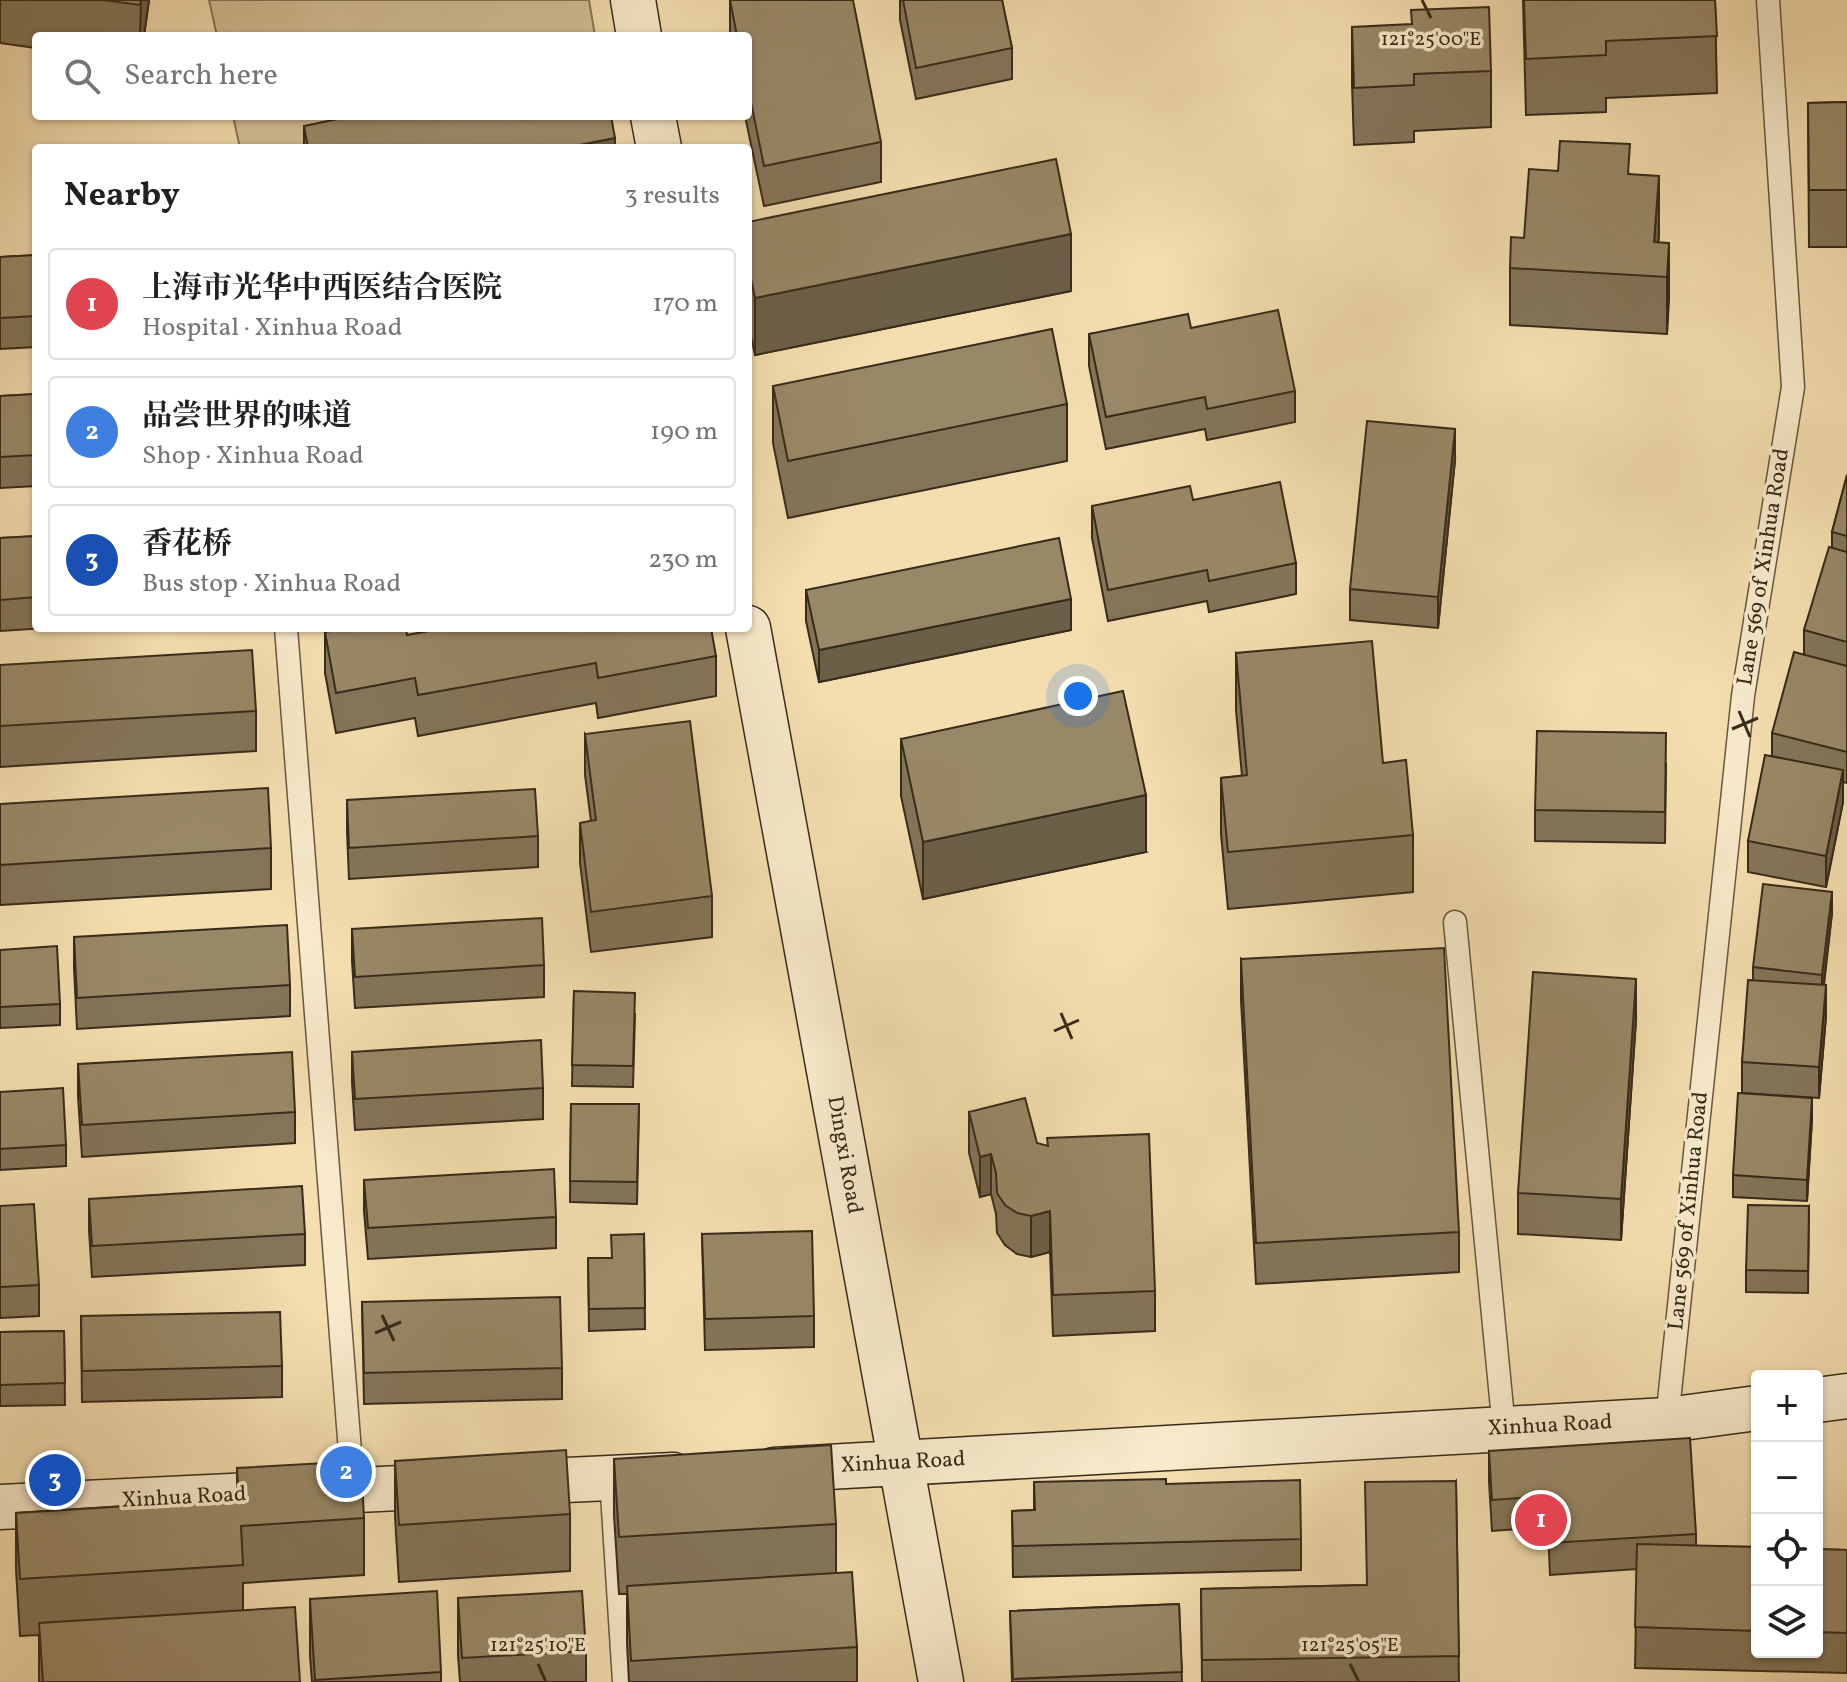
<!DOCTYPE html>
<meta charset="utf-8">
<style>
:root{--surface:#fff;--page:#f2f2f2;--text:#202124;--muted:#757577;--line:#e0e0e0;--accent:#8f2418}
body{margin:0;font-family:Vollkorn,"Noto Serif SC",serif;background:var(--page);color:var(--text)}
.controls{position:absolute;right:24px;bottom:24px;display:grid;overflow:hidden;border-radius:8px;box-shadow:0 2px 6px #0004}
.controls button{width:72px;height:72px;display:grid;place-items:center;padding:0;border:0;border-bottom:2px solid var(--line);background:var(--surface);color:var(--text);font:40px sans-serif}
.you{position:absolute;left:1078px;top:696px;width:28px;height:28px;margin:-20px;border:6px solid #fff;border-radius:50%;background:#1a73e8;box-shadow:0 0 0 12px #1a73e833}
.badge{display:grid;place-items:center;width:52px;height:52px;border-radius:50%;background:var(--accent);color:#fff;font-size:26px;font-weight:700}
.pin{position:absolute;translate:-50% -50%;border:4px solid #fff;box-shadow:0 2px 8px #0006}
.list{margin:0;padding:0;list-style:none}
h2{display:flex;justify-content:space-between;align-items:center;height:104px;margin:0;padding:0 32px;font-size:34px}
h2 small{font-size:26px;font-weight:400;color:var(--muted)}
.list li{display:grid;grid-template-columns:52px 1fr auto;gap:24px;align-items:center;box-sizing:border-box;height:112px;margin:0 16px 16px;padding:0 16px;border:2px solid var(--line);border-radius:8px}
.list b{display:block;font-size:30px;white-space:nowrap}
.list p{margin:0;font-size:26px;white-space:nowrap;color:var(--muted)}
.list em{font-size:26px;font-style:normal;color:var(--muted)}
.icon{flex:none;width:44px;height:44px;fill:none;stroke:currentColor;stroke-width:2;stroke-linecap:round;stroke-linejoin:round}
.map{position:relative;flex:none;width:1847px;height:1682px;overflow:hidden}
.search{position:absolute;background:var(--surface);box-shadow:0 2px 6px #0004;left:32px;top:32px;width:720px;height:88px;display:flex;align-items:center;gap:20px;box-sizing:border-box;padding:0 28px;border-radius:8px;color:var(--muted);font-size:30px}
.panel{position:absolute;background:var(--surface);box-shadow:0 2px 6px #0004;left:32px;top:144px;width:720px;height:488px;border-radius:8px}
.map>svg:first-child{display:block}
.green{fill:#d4c096;stroke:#867658;stroke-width:2}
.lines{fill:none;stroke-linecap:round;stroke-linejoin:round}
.lane-casing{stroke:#66583f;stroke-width:25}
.secondary-casing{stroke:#372b1a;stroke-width:47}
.lane{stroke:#f8eacb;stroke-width:22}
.secondary{stroke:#f8eacb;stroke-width:44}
.wall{fill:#847559;stroke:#372b1a;stroke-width:2}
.shaded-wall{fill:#6b5f48;stroke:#372b1a;stroke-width:2}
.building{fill:#998867;stroke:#372b1a;stroke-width:2}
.ticks{fill:none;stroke:#372b1a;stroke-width:3}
.labels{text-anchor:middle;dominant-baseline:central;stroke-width:7;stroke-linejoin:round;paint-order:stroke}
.street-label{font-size:22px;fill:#372b1a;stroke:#f8eacb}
.ticks-label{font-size:20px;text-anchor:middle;fill:#372b1a;stroke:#f8eacb;stroke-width:7;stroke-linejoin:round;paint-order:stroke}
</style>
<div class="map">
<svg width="1847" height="1682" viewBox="0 0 1847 1682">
<rect width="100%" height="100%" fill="#f4deaf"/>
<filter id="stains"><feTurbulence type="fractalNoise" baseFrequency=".0025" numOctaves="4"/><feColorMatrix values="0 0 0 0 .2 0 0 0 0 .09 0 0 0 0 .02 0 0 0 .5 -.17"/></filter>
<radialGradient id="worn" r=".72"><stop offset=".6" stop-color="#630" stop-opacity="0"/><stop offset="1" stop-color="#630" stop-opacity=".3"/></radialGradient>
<path class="green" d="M 209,0 L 589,0 L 595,36 L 217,36 Z
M 233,116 L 453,116 L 301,148 L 240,148 Z"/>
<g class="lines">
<defs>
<path id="lane" d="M 286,628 L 353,1490
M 1455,922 L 1504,1429
M 1667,1420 L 1743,696 L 1793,387 L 1768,0
M 611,1478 L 624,1682"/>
<path id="secondary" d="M 633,0 L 639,36
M 653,116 L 659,148
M 748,628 L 941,1682
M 1817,1400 L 1847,1396
M 774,1470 L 1667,1420 L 1757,1408
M 0,1507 L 673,1475"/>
</defs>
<use href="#lane" class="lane-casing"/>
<use href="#secondary" class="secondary-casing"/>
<use href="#lane" class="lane"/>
<use href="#secondary" class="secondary"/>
</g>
<path class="wall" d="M 0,0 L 149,0 L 144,36 L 36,36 L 36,48 L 0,43 Z
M 730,0 L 881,142 L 881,182 L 764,206 L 745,116 L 748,116 L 748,36 L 730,36 Z
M 900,0 L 1002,0 L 1012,48 L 1012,79 L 916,99 L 900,20 Z
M 1523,0 L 1715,0 L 1717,93 L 1606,98 L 1606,112 L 1526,115 Z
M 1352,27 L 1491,71 L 1491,127 L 1414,131 L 1414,142 L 1354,145 L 1352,84 Z
M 1847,102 L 1847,247 L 1809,247 L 1808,103 Z
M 304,126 L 615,148 L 304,148 Z
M 1630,174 L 1659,233 L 1658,243 L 1669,243 L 1667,334 L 1510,325 L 1510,268 L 1524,238 Z
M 748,222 L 1071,291 L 755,355 L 748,322 Z
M 36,255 L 36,347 L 0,349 L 0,257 Z
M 1191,328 L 1295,391 L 1295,422 L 1207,440 L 1205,429 L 1106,449 L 1089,366 L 1089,334 Z
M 773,386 L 1067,404 L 1067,461 L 788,518 L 773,443 Z
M 36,394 L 36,486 L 0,488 L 0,396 Z
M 1455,460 L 1438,628 L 1350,620 L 1350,589 Z
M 1847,475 L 1847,783 L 1843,782 L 1843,802 L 1826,887 L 1748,872 L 1748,841 L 1772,757 L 1772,733 L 1804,655 L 1804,630 L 1832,548 L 1832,532 Z
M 1193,500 L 1296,563 L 1296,594 L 1209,612 L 1207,601 L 1108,621 L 1092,538 L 1092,506 Z
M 36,536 L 36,628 L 46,628 L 0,631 L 0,538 Z
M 806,590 L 1071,630 L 819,682 L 806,621 Z
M 325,632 L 407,635 L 716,656 L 716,696 L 598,718 L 596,703 L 418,736 L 415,718 L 336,733 L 325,673 Z
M 1236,653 L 1383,763 L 1413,835 L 1413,892 L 1228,909 L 1221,834 L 1221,778 L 1242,776 L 1236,710 Z
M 0,665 L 256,711 L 256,751 L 0,767 Z
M 585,734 L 712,896 L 712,937 L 591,952 L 580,863 L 580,823 L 591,821 L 585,775 Z
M 901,739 L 1146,852 L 923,899 L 901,796 Z
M 1666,764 L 1665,843 L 1535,841 L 1535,810 Z
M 347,800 L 538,836 L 538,867 L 349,879 L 347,831 Z
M 0,804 L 271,848 L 271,889 L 0,905 Z
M 1832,913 L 1824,985 L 1826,1016 L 1819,1098 L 1742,1093 L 1742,1062 L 1753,980 L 1753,967 Z
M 352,929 L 544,965 L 544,997 L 355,1008 L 352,961 Z
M 74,937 L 290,985 L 290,1016 L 77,1029 L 74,968 Z
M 0,950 L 60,1004 L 60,1025 L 0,1028 Z
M 1241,959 L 1459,1232 L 1459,1272 L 1256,1284 L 1241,1000 Z
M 574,991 L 635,1014 L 633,1087 L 572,1086 Z
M 1636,1020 L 1621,1240 L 1518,1234 L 1518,1193 Z
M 352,1052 L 543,1088 L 543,1119 L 355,1130 L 352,1083 Z
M 78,1064 L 295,1112 L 295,1143 L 82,1157 L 78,1096 Z
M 0,1092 L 66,1145 L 66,1166 L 0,1170 Z
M 571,1104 L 639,1104 L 637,1204 L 570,1202 Z
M 969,1112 L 1037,1143 L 1155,1291 L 1155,1331 L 1053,1336 L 1050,1252 L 1031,1257 L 1017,1254 L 1005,1245 L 997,1233 L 996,1214 L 991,1194 L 980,1197 L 969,1153 Z
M 1812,1119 L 1807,1201 L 1733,1197 L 1733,1175 Z
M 364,1180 L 556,1217 L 556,1248 L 368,1259 L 364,1211 Z
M 89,1199 L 305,1234 L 305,1265 L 92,1277 L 89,1230 Z
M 0,1206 L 39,1285 L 39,1316 L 0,1318 Z
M 1809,1206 L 1808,1293 L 1746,1292 L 1746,1270 Z
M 644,1234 L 645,1329 L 589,1331 L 588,1258 L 611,1258 Z
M 702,1234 L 814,1316 L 814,1347 L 705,1350 Z
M 362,1302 L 562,1368 L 562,1399 L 364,1404 Z
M 81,1316 L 282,1366 L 282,1397 L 82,1402 Z
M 64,1331 L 65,1405 L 0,1406 L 0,1332 Z
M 1817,1444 L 1820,1505 L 1820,1526 L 1817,1526 Z
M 1489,1451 L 1696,1534 L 1696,1546 L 1757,1547 L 1757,1652 L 1817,1652 L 1817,1549 L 1847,1550 L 1847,1673 L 1635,1668 L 1637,1569 L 1550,1575 L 1548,1527 L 1492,1531 L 1489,1482 Z
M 614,1459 L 836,1524 L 836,1573 L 857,1647 L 857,1682 L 629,1682 L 627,1643 L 627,1594 L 619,1594 L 614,1515 Z
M 395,1461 L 570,1514 L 570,1571 L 399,1582 L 395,1517 Z
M 237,1468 L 364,1518 L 364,1575 L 243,1583 L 243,1610 L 300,1682 L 39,1682 L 39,1635 L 20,1636 L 16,1570 L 16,1513 L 237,1499 Z
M 1456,1481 L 1459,1682 L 1202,1682 L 1201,1589 L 1366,1585 Z
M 1034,1482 L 1166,1484 L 1301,1539 L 1301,1570 L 1013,1577 L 1012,1511 L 1034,1510 Z
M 458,1598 L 586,1651 L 586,1682 L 460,1682 L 458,1655 Z
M 310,1599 L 441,1672 L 441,1682 L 312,1682 L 310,1656 Z
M 1179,1604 L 1182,1682 L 1012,1682 L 1010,1611 Z"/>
<path class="shaded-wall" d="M 141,0 L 149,0 L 144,36 L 140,36 Z
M 615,138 L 615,148 L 564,148 Z
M 1659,176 L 1659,233 L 1656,276 L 1654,242 Z
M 1071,234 L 1071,291 L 755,355 L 755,298 Z
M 1669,243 L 1669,300 L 1667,334 L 1667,277 Z
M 1455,429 L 1455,460 L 1438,628 L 1438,597 Z
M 1071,599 L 1071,630 L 819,682 L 819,650 Z
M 1843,770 L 1843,802 L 1826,887 L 1826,856 Z
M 1146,795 L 1146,852 L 923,899 L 923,842 Z
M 1832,892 L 1832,913 L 1822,996 L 1822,975 Z
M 1636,979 L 1636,1020 L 1621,1240 L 1621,1199 Z
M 1826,985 L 1826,1016 L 1819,1098 L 1819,1067 Z
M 1812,1098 L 1812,1119 L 1807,1201 L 1807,1180 Z
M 991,1154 L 991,1194 L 980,1197 L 980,1157 Z
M 1050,1211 L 1050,1252 L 1031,1257 L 1031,1216 Z"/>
<path class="building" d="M 103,0 L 141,0 L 140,5 Z
M 730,0 L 853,0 L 881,142 L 764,166 L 748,88 L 748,36 L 737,36 Z
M 903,0 L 1002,0 L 1012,48 L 916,68 Z
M 1524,0 L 1715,0 L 1717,36 L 1606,41 L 1606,55 L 1526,59 Z
M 1489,7 L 1491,71 L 1414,74 L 1414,85 L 1354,88 L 1352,27 L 1412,24 L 1411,10 Z
M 1847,102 L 1847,190 L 1809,190 L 1808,103 Z
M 352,116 L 611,116 L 615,138 L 564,148 L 308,148 L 304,126 Z
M 1560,141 L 1630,144 L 1628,174 L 1659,176 L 1654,242 L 1669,243 L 1667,277 L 1510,268 L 1511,237 L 1524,238 L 1529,169 L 1558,171 Z
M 1056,159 L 1071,234 L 755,298 L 748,265 L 748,222 Z
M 36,255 L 36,316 L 0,318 L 0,257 Z
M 1278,310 L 1295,391 L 1207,409 L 1205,397 L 1106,417 L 1089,334 L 1188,314 L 1191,328 Z
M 1052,329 L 1067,404 L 788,461 L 773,386 Z
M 36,394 L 36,455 L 0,457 L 0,396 Z
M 1367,421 L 1455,429 L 1438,597 L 1350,589 Z
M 1847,475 L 1847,536 L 1832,532 Z
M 1280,482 L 1296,563 L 1209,581 L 1207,570 L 1108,590 L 1092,506 L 1190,486 L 1193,500 Z
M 36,536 L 36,597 L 0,600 L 0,538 Z
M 1059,538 L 1071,599 L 819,650 L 806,590 Z
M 1829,547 L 1847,552 L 1847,642 L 1804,630 Z
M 347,628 L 406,628 L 407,635 L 445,628 L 711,628 L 716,656 L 598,678 L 596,663 L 418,695 L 415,678 L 336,693 L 325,632 Z
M 1372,641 L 1383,763 L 1406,760 L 1413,835 L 1228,852 L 1221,778 L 1247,775 L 1236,653 Z
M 252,650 L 256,711 L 0,726 L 0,665 Z
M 1794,652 L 1847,666 L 1847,752 L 1772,733 Z
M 1123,691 L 1146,795 L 923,842 L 901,739 Z
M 690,721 L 712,896 L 591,912 L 580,823 L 596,820 L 585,734 Z
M 1537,731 L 1666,733 L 1665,812 L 1535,810 Z
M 1765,755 L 1843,770 L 1826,856 L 1748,841 Z
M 268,788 L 271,848 L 0,865 L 0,804 Z
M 535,789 L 538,836 L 349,848 L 347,800 Z
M 1763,884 L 1832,892 L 1822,975 L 1753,967 Z
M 542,918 L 544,965 L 355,977 L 352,929 Z
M 287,925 L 290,985 L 77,998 L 74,937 Z
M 57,946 L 60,1004 L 0,1007 L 0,950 Z
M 1444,948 L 1459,1232 L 1256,1243 L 1241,959 Z
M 1533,972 L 1636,979 L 1621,1199 L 1518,1193 Z
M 1748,980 L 1826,985 L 1819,1067 L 1742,1062 Z
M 574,991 L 635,993 L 633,1066 L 572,1065 Z
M 541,1040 L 543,1088 L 355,1099 L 352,1052 Z
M 292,1052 L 295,1112 L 82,1125 L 78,1064 Z
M 63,1088 L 66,1145 L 0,1149 L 0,1092 Z
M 1738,1093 L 1812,1098 L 1807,1180 L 1733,1175 Z
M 1025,1098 L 1037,1143 L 1048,1146 L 1047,1138 L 1149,1134 L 1155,1291 L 1053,1295 L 1050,1211 L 1031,1216 L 1017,1213 L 1005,1205 L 997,1193 L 996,1173 L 991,1154 L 980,1157 L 969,1112 Z
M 571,1104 L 639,1104 L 637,1182 L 570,1181 Z
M 554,1169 L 556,1217 L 368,1228 L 364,1180 Z
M 302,1186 L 305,1234 L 92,1246 L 89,1199 Z
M 34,1204 L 39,1285 L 0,1287 L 0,1206 Z
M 1748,1205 L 1809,1206 L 1808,1271 L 1746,1270 Z
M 812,1231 L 814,1316 L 705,1319 L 702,1234 Z
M 644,1234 L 645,1308 L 589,1309 L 588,1258 L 612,1258 L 611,1235 Z
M 560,1297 L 562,1368 L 364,1373 L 362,1302 Z
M 280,1312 L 282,1366 L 82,1371 L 81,1316 Z
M 64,1331 L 65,1383 L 0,1385 L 0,1332 Z
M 1690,1438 L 1696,1534 L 1550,1543 L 1548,1496 L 1492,1500 L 1489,1451 Z
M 1817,1444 L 1820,1505 L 1817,1505 Z
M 831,1445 L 836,1524 L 619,1537 L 614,1459 Z
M 566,1450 L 570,1514 L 399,1525 L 395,1461 Z
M 361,1461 L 364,1518 L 241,1526 L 243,1565 L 20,1579 L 16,1513 L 239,1499 L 237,1468 Z
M 1166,1479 L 1166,1484 L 1300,1480 L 1301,1539 L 1013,1546 L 1012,1511 L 1035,1510 L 1034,1482 Z
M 1456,1481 L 1459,1656 L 1202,1660 L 1201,1589 L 1367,1585 L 1365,1482 Z
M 1637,1544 L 1757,1547 L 1757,1631 L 1635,1627 Z
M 1817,1549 L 1847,1550 L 1847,1633 L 1817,1632 Z
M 852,1572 L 857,1647 L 631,1661 L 627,1586 Z
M 437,1591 L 441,1672 L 315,1680 L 310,1599 Z
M 582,1591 L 586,1651 L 462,1658 L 458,1598 Z
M 1179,1604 L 1182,1672 L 1013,1679 L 1010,1611 Z
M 295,1607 L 300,1682 L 43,1682 L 39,1623 Z"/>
<path class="ticks" d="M 1422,0 L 1431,18M 1739,711 L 1750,737M 1732,729 L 1758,718M 1061,1013 L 1072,1039M 1054,1031 L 1079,1020M 382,1315 L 394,1341M 375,1333 L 401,1322M 538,1664 L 546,1682M 1350,1664 L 1359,1682"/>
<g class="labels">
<g class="street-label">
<text transform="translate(1764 567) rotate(-81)">Lane 569 of Xinhua Road</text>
<text transform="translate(844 1155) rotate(80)">Dingxi Road</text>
<text transform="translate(1689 1211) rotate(-84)">Lane 569 of Xinhua Road</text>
<text transform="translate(1550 1426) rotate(-3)">Xinhua Road</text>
<text transform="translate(903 1463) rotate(-3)">Xinhua Road</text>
<text transform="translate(184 1498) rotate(-3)">Xinhua Road</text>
</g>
</g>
<g class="ticks-label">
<text x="1431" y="45">121°25'00"E</text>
<text x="538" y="1651">121°25'10"E</text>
<text x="1350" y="1651">121°25'05"E</text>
</g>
<rect width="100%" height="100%" filter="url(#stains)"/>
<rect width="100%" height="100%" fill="url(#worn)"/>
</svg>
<div class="controls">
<button>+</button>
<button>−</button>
<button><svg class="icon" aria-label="locate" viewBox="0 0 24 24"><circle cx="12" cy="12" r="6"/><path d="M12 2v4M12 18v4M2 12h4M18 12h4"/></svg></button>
<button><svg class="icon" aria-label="layers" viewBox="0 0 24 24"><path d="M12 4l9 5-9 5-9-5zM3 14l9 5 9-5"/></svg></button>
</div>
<div class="you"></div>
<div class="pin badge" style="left:1541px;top:1520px;background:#e0444e">1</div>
<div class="pin badge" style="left:346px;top:1472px;background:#3f7fe0">2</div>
<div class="pin badge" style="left:55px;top:1480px;background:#1a4fb4">3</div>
<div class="search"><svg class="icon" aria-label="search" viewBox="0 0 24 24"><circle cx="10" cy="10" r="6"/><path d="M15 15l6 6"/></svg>Search here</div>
<section class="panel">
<h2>Nearby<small>3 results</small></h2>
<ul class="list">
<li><span class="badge" style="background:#e0444e">1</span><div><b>上海市光华中西医结合医院</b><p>Hospital · Xinhua Road</p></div><em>170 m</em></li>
<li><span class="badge" style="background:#3f7fe0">2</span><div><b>品尝世界的味道</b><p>Shop · Xinhua Road</p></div><em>190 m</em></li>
<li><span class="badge" style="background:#1a4fb4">3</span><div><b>香花桥</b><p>Bus stop · Xinhua Road</p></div><em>230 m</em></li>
</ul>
</section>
</div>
